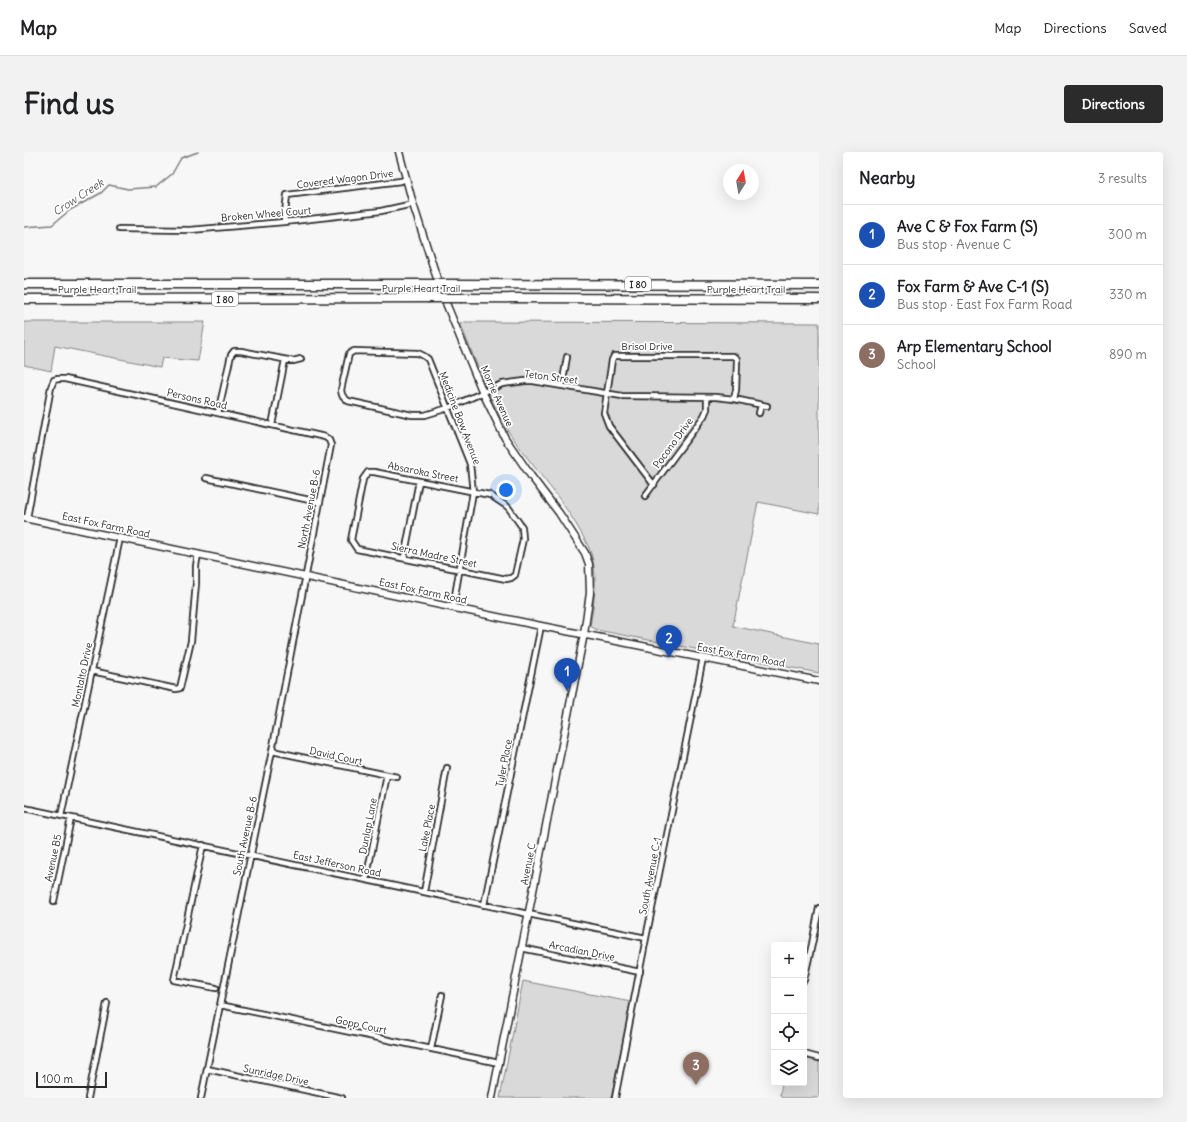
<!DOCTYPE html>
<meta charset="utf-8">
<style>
:root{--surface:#fff;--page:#f2f2f2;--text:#202124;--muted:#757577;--line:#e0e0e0;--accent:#2b2b2b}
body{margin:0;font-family:Delius,sans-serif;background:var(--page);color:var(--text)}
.controls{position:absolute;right:12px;bottom:12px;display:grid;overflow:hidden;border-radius:4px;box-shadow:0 4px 16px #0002}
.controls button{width:36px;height:36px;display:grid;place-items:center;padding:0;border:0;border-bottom:1px solid var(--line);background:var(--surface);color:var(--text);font:20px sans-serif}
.compass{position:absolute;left:699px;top:12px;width:36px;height:36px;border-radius:50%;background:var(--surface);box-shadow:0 4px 16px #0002;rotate:11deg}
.scale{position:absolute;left:12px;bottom:10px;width:71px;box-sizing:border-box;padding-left:4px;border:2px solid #2b2b2b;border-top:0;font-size:11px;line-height:14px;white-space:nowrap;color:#2b2b2b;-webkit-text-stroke:3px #fff;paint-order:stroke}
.you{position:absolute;left:482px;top:338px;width:14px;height:14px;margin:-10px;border:3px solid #fff;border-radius:50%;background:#1a73e8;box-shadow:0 0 0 6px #1a73e833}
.badge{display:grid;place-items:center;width:26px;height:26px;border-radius:50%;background:var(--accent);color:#fff;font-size:13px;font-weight:700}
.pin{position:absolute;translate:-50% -33px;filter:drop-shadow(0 1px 2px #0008)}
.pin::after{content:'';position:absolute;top:21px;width:14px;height:12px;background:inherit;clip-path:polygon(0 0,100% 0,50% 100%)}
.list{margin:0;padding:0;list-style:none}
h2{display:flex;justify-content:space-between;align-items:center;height:52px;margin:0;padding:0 16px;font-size:17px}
h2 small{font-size:13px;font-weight:400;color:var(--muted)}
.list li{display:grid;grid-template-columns:26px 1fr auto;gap:12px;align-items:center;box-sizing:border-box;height:60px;padding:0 16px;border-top:1px solid var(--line)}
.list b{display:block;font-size:15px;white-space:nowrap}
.list p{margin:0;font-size:13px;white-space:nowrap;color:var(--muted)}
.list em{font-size:13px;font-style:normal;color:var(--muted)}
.icon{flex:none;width:22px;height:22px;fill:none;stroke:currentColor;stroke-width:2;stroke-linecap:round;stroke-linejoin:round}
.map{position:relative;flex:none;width:795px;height:946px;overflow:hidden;border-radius:4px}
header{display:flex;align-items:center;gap:24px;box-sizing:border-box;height:56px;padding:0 20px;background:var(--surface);border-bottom:1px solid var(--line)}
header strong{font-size:19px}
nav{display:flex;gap:22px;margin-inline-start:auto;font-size:14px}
.intro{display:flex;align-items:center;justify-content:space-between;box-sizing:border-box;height:96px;padding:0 24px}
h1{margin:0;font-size:28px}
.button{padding:10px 18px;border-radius:4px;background:var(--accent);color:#fff;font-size:14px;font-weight:700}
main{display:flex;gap:24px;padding:0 24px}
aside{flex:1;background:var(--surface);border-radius:4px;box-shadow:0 4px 16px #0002}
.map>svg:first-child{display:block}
.green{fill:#d9d9d9;stroke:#828282}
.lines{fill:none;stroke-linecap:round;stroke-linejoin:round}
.stream{stroke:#7b7b7b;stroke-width:1.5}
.street-casing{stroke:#2b2b2b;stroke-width:8}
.secondary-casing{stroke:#2b2b2b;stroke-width:9}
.highway-casing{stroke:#2b2b2b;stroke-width:11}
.street{stroke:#fff;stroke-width:4.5}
.secondary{stroke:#fff;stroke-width:6}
.highway{stroke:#fff;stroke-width:8}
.highway-bridge-casing{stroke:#2b2b2b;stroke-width:11;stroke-linecap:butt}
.highway-bridge{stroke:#fff;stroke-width:8}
.labels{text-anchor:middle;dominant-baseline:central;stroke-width:3.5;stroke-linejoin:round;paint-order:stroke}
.shield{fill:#fff;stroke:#6b6b6b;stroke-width:1}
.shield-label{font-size:9px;font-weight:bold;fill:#2b2b2b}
.street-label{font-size:10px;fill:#2b2b2b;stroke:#fff}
.water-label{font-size:11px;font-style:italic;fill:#5a5a5a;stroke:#fff}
</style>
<header>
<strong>Map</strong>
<nav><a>Map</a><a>Directions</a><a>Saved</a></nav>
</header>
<div class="intro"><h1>Find us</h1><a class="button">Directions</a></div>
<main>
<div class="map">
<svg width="795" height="946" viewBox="0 0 795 946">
<rect width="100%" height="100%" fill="#f7f7f7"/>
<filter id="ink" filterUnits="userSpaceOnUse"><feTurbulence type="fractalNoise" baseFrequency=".025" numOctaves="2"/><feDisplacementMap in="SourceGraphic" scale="8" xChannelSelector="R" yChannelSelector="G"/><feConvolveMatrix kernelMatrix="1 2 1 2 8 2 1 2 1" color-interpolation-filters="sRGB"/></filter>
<g filter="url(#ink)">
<path class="green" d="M 0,170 L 181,170 L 174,209 L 138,206 L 136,215 L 31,194 L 27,219 L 0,213 Z
M 441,170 L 795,171 L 795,362 L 734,350 L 709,474 L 795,492 L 795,521 L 573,478 L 566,474 C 570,451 574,428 568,405 C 565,393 558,383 552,372 C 531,337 502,308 481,274 C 475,265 471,254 466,244 C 456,220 446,196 436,171 Z
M 499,829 L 607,850 L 587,946 L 476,946 Z
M 780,906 L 795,910 L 795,946 L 758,946 L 756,943 L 758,931 L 780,931 Z"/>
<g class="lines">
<path class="stream" d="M 0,75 L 28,73 L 46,58 L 77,41 L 85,33 L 104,37 L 132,35 L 148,22 L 157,6 L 174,0"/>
<defs>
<path id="street" d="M 260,70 L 263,43 L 377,29 L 382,27
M 95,77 L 166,78 L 260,70 L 357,59 L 389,52
M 538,234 L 543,205
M 194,261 L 207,203 L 210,199 L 217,199 L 269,209 L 277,207
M 735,261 L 737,253
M 248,273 L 261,208
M 344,320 L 350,320 L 466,343 L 484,355 L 498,375 L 499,387 L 491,423 L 487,426 L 482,427 L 333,397 L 327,388 L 339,327 Z
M 182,326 L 295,350
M 630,333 L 585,274 L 580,261 L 588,208 L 590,204 L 709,204 L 713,207 L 713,209 L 712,238 L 710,247
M 621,344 L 680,264 L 683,257 L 683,245
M 3,366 L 27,235 L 30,228 L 34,227 L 41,227 L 301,285 L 305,288 L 307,293 L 248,599 L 177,946
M 380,406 L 395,329
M 429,455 L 449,340 L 446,312 L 404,207 L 400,204 L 394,201 L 330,199 L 325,202 L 317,238 L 318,243 L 324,249 L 388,263 L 401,263 L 424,256 L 478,232 L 501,229 L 509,229 L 598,244 L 692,245 L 710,247 L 743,254
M 68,519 L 152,537 L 156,536 L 167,489 L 172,431 L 172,414 L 174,402
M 248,599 L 373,625
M 0,656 L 509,763 L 622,786
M 37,664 L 96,386
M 179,693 L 150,828 L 192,836
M 342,728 L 363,623
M 400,740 L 423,616
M 30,749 L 47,666
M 460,753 L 517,474
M 497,796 L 616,820
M 780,828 L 788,792 L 795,756
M 196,853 L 475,911
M 407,897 L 418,843
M 780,902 L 795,906
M 183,917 L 318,946
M 64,946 L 83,851
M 591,946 L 622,786 L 679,506"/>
<path id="secondary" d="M 375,0 L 389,52 L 417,139 L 459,241 L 481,286 L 507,324 L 535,361 L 561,401 L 565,412 L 566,441 L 560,482 L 468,946
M 0,366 L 517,474 L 795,529"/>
<path id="highway" d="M 0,132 L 396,132
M 433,132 L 795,133
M 438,146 L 795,147
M 0,147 L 403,146"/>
</defs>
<use href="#street" class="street-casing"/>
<use href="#secondary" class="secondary-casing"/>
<use href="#highway" class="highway-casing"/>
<use href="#street" class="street"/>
<use href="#secondary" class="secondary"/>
<use href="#highway" class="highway"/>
<defs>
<path id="highway-bridge" d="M 396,132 L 433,132
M 403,146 L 438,146"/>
</defs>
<use href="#highway-bridge" class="highway-bridge-casing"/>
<use href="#highway-bridge" class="highway-bridge"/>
</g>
</g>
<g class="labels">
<g class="shield">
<rect x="601" y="125" width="26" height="14" rx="3"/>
<rect x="188" y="140" width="26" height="14" rx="3"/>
</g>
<g class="shield-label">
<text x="614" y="132">I 80</text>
<text x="201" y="147">I 80</text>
</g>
<g class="street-label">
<text transform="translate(321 27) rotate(-7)">Covered Wagon Drive</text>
<text transform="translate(242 62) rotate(-5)">Broken Wheel Court</text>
<text x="397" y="136">Purple Heart Trail</text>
<text x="73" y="137">Purple Heart Trail</text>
<text x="722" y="137">Purple Heart Trail</text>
<text x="623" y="194">Brisol Drive</text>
<text transform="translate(527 225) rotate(7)">Teton Street</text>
<text transform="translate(473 244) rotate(66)">Morrie Avenue</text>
<text transform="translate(173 247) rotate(13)">Persons Road</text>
<text transform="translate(436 266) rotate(69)">Medicine Bow Avenue</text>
<text transform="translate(649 291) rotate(-54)">Pocono Drive</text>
<text transform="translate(399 320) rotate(11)">Absaroka Street</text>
<text transform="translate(285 357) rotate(-79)">North Avenue B-6</text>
<text transform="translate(82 373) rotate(12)">East Fox Farm Road</text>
<text transform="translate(410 403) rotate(12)">Sierra Madre Street</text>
<text transform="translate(399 439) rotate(12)">East Fox Farm Road</text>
<text transform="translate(717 503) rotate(11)">East Fox Farm Road</text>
<text transform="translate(58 523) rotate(-78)">Montalto Drive</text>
<text transform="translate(312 604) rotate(12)">David Court</text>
<text transform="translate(480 611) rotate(-79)">Tyler Place</text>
<text transform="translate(344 674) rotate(-79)">Dunlap Lane</text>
<text transform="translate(403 676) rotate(-79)">Lake Place</text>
<text transform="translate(221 684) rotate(-78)">South Avenue B-6</text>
<text transform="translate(29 706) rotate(-78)">Avenue B5</text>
<text transform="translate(313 712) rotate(12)">East Jefferson Road</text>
<text transform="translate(504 712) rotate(-79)">Avenue C</text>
<text transform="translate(626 724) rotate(-79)">South Avenue C-1</text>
<text transform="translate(558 799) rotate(11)">Arcadian Drive</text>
<text transform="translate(337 873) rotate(12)">Gopp Court</text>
<text transform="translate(252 923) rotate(12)">Sunridge Drive</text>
</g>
<g class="water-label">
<text transform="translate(54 45) rotate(-33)">Crow Creek</text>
</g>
</g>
</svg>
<div class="controls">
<button>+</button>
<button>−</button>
<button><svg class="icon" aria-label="locate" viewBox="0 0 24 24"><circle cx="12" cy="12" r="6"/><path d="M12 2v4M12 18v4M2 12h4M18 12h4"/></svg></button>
<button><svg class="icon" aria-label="layers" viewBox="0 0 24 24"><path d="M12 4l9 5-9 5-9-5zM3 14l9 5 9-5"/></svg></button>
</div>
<svg class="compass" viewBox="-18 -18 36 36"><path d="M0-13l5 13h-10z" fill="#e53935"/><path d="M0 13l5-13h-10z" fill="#757577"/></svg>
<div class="scale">100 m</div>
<div class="you"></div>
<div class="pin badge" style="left:543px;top:539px;background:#1a4fb4">1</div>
<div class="pin badge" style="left:645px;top:506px;background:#1a4fb4">2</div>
<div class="pin badge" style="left:672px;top:933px;background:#8d6e63">3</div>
</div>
<aside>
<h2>Nearby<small>3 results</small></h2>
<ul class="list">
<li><span class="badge" style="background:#1a4fb4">1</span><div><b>Ave C &amp; Fox Farm (S)</b><p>Bus stop · Avenue C</p></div><em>300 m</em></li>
<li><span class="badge" style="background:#1a4fb4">2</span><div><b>Fox Farm &amp; Ave C-1 (S)</b><p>Bus stop · East Fox Farm Road</p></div><em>330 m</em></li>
<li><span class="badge" style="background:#8d6e63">3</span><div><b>Arp Elementary School</b><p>School</p></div><em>890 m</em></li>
</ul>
</aside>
</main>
